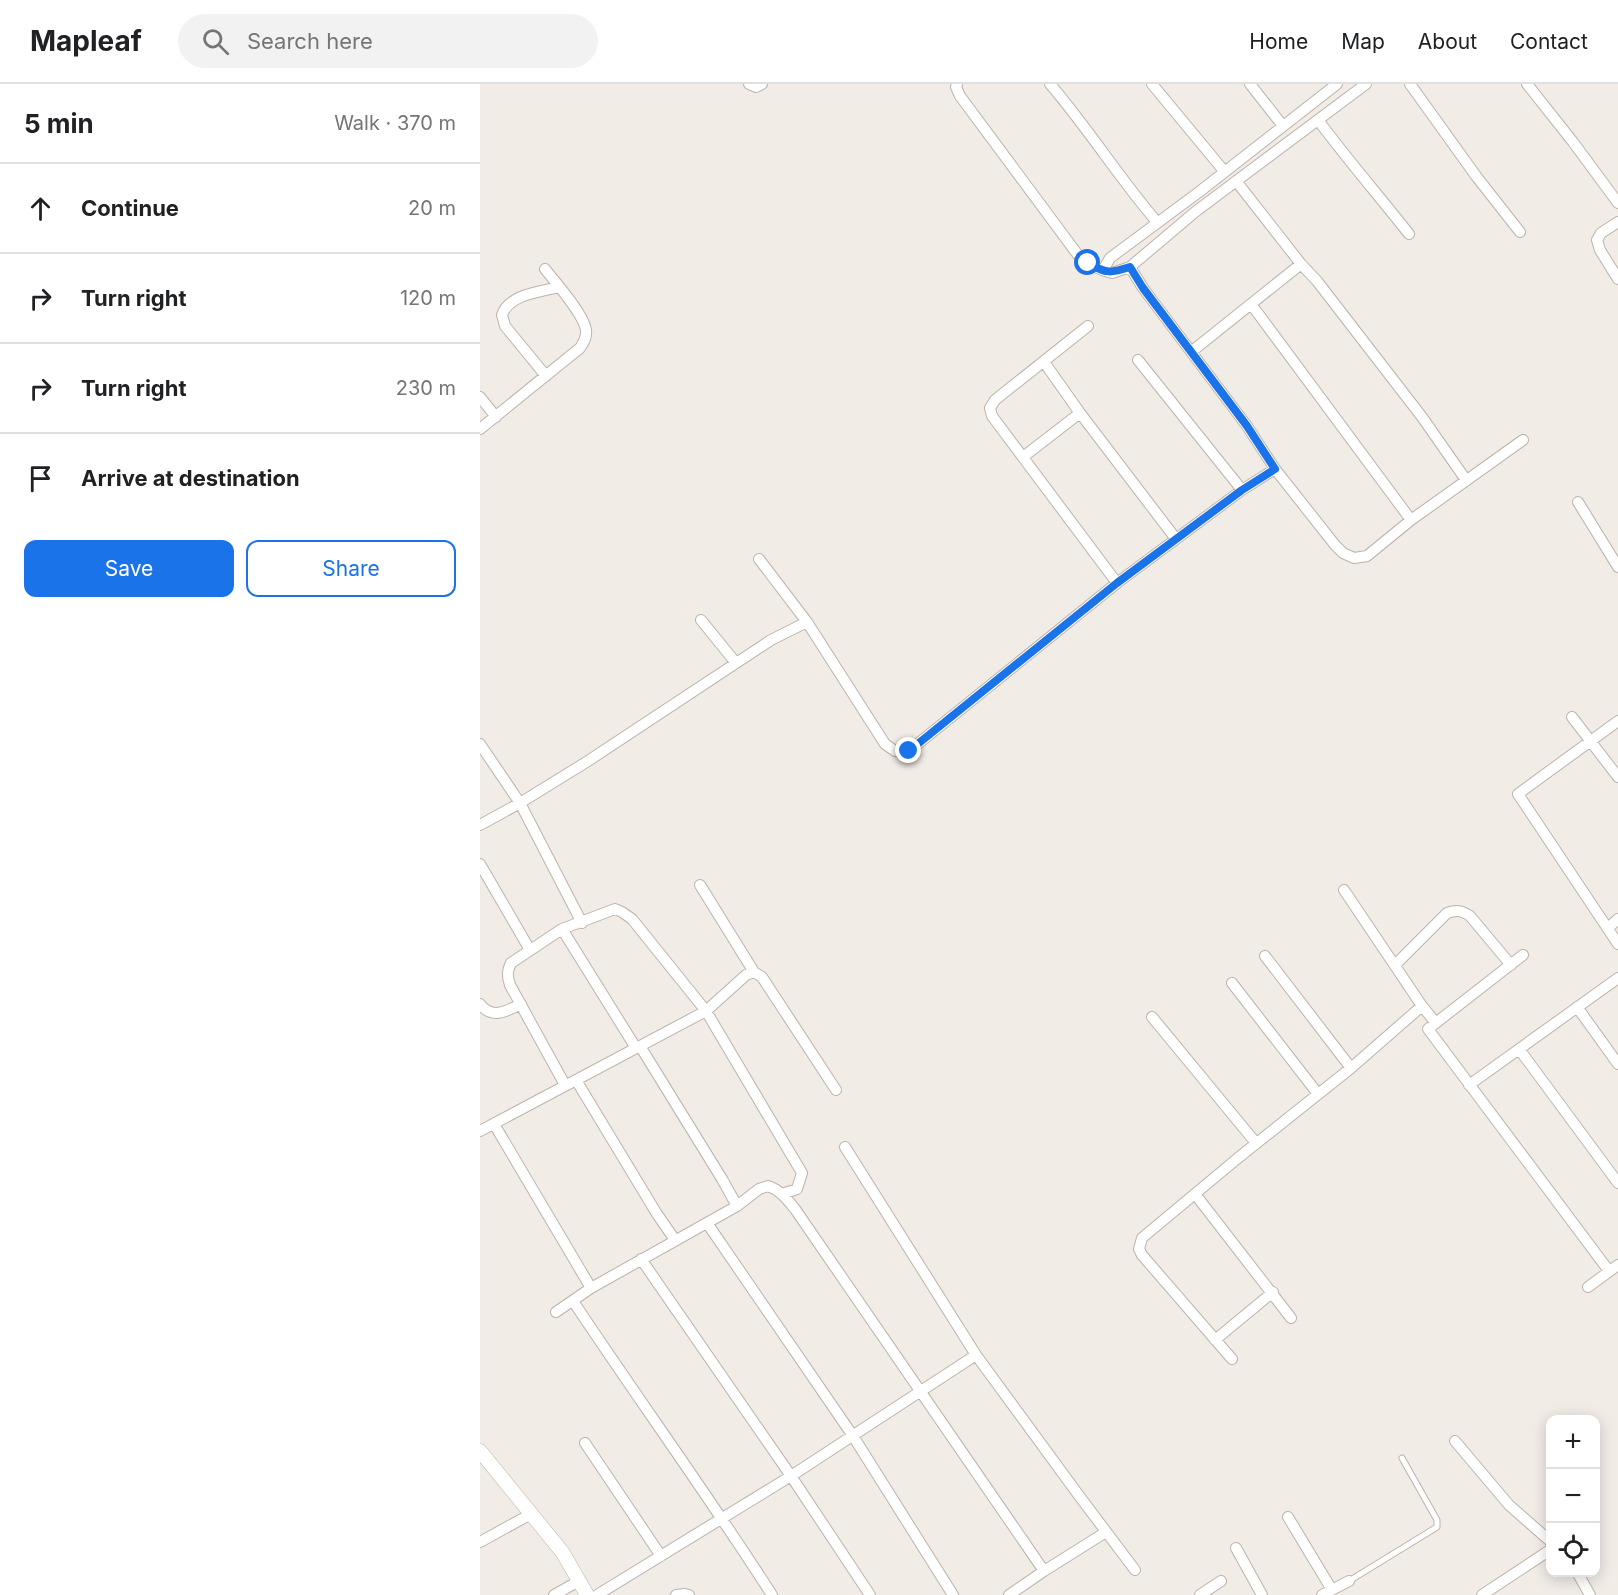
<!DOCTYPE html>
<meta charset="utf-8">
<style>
:root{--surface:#fff;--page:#f2f2f2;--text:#202124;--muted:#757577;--line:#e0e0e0;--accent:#1a73e8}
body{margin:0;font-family:Inter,sans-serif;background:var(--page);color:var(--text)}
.controls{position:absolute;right:18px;bottom:18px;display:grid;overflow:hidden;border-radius:12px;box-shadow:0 3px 15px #0003}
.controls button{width:54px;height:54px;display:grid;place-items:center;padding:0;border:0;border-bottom:2px solid var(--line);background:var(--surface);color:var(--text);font:30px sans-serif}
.stop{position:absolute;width:18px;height:18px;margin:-14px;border:4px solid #1a73e8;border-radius:50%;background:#fff}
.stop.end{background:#1a73e8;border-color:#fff;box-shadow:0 2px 6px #0008}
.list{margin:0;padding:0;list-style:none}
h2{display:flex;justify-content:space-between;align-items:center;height:78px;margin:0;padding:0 24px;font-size:26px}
h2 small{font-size:20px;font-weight:400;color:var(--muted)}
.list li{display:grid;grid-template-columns:39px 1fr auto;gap:18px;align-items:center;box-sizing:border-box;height:90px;padding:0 24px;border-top:2px solid var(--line)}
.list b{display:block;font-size:22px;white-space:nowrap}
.list em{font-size:20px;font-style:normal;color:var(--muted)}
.actions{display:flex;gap:12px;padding:18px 24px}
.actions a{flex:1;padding:14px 0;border:2px solid var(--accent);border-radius:12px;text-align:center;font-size:21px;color:var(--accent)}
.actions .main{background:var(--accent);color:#fff}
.icon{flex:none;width:33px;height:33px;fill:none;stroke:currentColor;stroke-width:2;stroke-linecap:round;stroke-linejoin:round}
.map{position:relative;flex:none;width:1138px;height:1511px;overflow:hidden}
header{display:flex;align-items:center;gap:36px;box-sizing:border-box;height:84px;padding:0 30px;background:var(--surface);border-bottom:2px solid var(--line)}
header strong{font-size:28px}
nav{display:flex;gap:33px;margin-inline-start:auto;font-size:21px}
.search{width:420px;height:54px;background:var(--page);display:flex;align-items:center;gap:15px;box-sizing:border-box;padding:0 21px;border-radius:33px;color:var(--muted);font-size:22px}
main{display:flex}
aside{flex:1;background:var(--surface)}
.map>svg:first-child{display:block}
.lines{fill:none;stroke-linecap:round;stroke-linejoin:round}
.service-casing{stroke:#bdb2aa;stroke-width:7}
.minor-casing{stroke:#bdb2aa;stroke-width:12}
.tertiary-casing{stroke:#bdb2aa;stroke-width:15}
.service{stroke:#fff;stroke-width:5}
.minor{stroke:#fff;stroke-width:10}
.tertiary{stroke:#fff;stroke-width:14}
.route{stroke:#1a73e8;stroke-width:8}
</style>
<header>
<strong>Mapleaf</strong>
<div class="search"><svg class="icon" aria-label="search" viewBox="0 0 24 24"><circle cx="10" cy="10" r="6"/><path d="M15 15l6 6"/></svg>Search here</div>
<nav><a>Home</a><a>Map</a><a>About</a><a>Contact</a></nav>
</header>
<main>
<aside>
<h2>5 min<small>Walk · 370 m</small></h2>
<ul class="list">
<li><svg class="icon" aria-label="ahead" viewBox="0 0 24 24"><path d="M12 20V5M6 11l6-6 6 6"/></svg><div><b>Continue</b></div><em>20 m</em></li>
<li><svg class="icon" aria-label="right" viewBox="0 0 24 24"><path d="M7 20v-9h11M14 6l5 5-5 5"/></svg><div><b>Turn right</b></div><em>120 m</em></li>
<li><svg class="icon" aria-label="right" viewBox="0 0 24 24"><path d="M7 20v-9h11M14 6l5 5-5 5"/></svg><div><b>Turn right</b></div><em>230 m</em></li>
<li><svg class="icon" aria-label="arrive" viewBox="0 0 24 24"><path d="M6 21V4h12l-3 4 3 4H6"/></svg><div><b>Arrive at destination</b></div></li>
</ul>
<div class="actions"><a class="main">Save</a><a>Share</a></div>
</aside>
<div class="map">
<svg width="1138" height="1511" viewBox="0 0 1138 1511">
<rect width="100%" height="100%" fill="#f2ece7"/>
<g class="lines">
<defs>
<path id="service" d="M 869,1497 L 957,1443 L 957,1436 L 922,1374"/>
<path id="minor" d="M 269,0 L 276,3 L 282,0
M 477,0 L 476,3 L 480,12 L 598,171 L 615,183 L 625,187
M 570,0 C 608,44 639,94 677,138
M 672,0 L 744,87
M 770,0 L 803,42
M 857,0 L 719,108 L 630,174 L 626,181 L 625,187 L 632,189 L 650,183 L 715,128 L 886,0
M 930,0 L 996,92 L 1040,148
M 1047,0 L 1093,58 L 1138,119
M 838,36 C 867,75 899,112 929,150
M 756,97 L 821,180 L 837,197 L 942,333 L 986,396
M 1138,138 L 1121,149 L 1117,156 L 1120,166 L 1138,195
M 771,220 L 931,436
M 608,242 L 515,316 L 510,324 L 512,332 L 637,499
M 711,268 L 821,180
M 658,276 L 762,406
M 564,278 L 600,329 L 696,455
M 66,292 L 25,242 L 22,231 C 29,210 60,208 79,203
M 0,313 L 16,333
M 0,345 L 100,264 C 104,258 107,253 106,246 C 104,230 75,198 65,185
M 543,373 L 600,329
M 795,385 L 855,461 L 863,469 L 874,474 L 887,472 L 931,436 L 1043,356
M 1098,418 L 1138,483
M 279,475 L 327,538
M 221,536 L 256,579
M 1092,633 L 1138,693
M 1138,637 L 1038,710 L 1138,860
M 0,660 L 40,719 L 102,839
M 0,741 L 40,719 L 108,677 L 291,556 L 327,538 L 405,660 L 415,667 L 429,667 L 637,499 L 762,406 L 795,385 L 767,342 L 663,204 L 650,183
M 0,780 L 50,866
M 220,801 L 274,888
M 864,806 L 942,922 L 956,939
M 1128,844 L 1138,835
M 82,845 L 156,964
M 1043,871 L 948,945 L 1129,1187
M 785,872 L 871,984
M 915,881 L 967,829 C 976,826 981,826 990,832 L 1031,881
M 752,899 L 838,1010
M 0,920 C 12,936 27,927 41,920
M 1097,923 L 1138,980
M 672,933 L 776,1059
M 160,962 L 242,1095 L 257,1122
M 1039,965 L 1138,1099
M 96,996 L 177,1130 L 195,1156
M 85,1001 L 30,901 C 27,892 27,887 31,879 L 82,845 L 135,825 L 142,828 L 152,835 L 226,927 L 266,891 L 274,888 L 282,893 L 356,1006
M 989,1001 L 1138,894
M 14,1040 L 111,1204
M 0,1047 L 226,927 L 322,1089 L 317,1105 L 302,1110
M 365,1063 L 496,1271 L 600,1413 L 655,1486
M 715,1110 L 811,1234
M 227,1139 L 373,1352 L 473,1511
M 161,1175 L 311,1392 L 390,1511
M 1108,1203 L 1138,1181
M 93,1217 C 158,1315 228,1411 292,1511
M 76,1228 L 111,1204 L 257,1122 L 279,1105 L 288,1102 C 300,1106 307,1115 315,1125 L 564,1487 L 529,1511
M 735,1256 L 793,1208
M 752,1275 L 662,1171 L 659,1165 L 662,1154 L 758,1074 L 871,984 L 942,922
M 975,1357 L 1029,1421 L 1070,1457
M 105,1359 L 181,1472
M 808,1433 L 852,1506
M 0,1458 L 51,1430
M 756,1464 L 782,1511
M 564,1487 L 626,1448
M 1097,1488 L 1110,1511
M 74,1511 L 99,1497
M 117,1511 L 311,1392 L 496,1271
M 196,1511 L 205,1510 L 209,1511
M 720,1511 L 741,1497
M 842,1511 L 869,1497
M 1002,1511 L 1070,1466"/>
<path id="tertiary" d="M 0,1367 L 83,1469 L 107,1511"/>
</defs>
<use href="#service" class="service-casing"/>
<use href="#minor" class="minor-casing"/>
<use href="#tertiary" class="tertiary-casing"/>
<use href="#service" class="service"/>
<use href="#minor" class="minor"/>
<use href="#tertiary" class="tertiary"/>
</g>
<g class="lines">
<path class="route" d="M 429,667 L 637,499 L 762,406 L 795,385 L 767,342 L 663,204 L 650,183 C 631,189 626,190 608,179"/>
</g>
</svg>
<div class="controls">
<button>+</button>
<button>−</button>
<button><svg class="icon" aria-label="locate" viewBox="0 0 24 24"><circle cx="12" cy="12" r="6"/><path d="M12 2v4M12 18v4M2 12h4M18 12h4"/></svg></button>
</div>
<div class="stop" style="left:608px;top:179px"></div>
<div class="stop end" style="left:429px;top:667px"></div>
</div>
</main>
